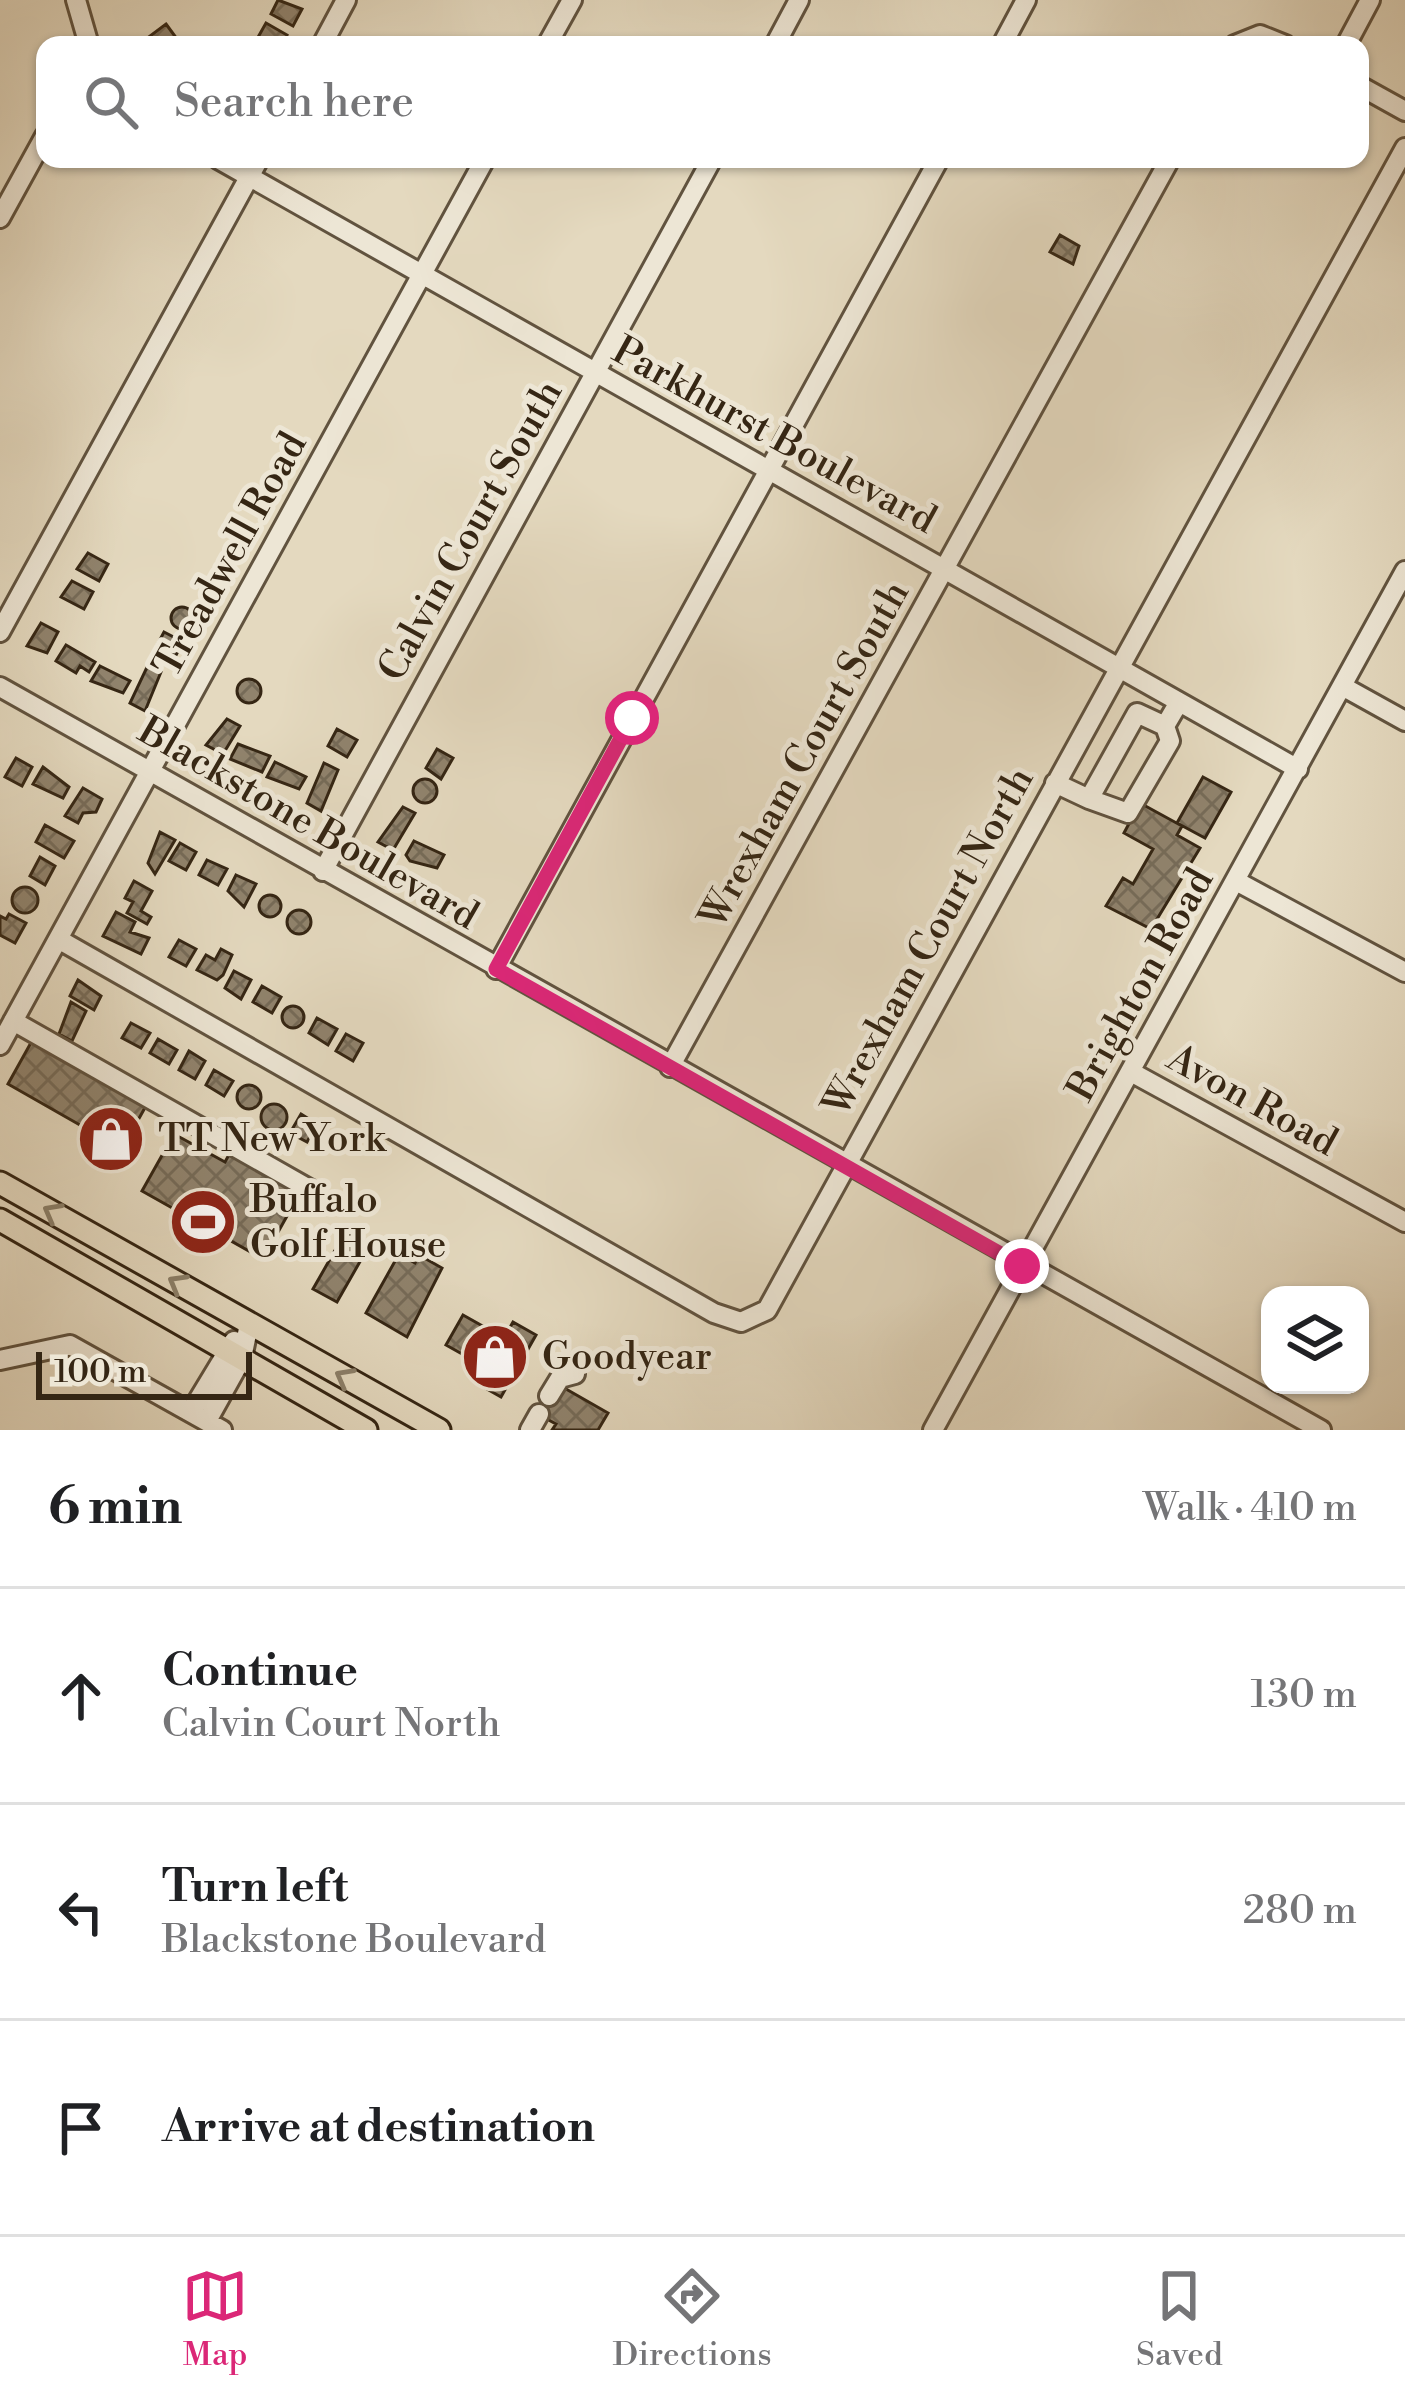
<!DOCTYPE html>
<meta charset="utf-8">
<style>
:root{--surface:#fff;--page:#f2f2f2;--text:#202124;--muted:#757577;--line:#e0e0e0;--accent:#db2777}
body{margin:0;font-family:"Libre Bodoni",serif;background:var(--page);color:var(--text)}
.controls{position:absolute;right:36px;bottom:36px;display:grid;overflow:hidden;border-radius:24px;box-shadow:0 3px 9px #0004}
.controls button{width:108px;height:108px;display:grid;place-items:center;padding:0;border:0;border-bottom:3px solid var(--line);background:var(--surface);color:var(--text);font:60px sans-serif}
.scale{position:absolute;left:36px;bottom:30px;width:216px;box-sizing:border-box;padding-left:12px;border:6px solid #352614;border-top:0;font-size:33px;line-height:42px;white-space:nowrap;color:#352614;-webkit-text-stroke:9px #ede6d5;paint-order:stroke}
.stop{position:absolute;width:36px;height:36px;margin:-27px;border:9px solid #db2777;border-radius:50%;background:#fff}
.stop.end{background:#db2777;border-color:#fff;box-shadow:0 3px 12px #0008}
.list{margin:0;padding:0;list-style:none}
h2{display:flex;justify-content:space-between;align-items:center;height:156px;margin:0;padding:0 48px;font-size:51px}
h2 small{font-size:39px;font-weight:400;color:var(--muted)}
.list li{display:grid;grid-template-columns:78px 1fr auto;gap:36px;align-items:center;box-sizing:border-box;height:216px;padding:0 48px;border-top:3px solid var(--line)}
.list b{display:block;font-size:45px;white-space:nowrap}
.list p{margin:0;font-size:39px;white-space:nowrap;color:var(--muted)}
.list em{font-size:39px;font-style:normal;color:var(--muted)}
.icon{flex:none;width:66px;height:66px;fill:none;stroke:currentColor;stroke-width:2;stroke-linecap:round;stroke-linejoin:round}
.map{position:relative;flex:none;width:1405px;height:1430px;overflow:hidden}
.search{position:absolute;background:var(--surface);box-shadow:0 3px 9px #0004;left:36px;right:36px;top:36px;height:132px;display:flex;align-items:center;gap:30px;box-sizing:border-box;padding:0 42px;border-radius:24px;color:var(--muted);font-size:45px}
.sheet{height:804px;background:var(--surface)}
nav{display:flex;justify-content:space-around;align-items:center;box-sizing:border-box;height:168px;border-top:3px solid var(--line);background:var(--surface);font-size:33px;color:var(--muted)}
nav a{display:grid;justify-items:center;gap:6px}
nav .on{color:var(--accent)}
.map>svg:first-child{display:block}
.building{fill:url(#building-cross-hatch);stroke:#352614;stroke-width:3}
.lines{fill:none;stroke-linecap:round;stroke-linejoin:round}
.minor-casing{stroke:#61533f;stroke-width:24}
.major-casing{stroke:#352614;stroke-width:27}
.minor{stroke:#ede6d5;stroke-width:18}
.major{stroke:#e4d9bf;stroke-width:21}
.oneway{stroke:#8c806a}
.route{stroke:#db2777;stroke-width:15}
.labels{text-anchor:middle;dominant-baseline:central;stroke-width:10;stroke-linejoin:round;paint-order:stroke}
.street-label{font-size:39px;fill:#352614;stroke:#ede6d5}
.poi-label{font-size:39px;fill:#352614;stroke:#ede6d5;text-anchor:start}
</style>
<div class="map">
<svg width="1405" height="1430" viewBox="0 0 1405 1430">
<defs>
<pattern id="building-cross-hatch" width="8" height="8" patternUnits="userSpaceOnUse" patternTransform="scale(3)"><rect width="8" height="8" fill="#90836d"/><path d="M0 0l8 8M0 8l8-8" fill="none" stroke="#766b58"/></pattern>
</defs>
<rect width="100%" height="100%" fill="#e4d9bf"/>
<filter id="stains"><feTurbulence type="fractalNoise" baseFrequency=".00167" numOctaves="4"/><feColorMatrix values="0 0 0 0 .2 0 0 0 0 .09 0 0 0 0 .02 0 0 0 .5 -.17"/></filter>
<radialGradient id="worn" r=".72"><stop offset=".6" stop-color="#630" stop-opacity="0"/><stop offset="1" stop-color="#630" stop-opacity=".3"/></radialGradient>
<path class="building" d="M 278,0 L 302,9 L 293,26 L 271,14 Z
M 266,23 L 287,35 L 282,45 L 257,39 Z
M 166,24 L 177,39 L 169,45 L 150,45 L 146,39 Z
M 1060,235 L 1079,246 L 1073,264 L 1050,252 Z
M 88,553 L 108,564 L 99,581 L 77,569 Z
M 72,581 L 93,592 L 84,609 L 61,597 Z
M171 618a11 11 0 1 1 22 0a11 11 0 1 1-22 0Z
M 41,623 L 58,632 L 47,653 L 27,646 Z
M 164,632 L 183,642 L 174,659 L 155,649 Z
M 66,645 L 95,662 L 89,672 L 80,666 L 76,673 L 56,661 Z
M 148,665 L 161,672 L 145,711 L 130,703 Z
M 100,666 L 130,681 L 123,693 L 91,681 Z
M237 691a12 12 0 1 1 24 0a12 12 0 1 1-24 0Z
M 227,719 L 240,726 L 223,754 L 206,745 Z
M 337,729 L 357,740 L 347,757 L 328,746 Z
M 238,744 L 270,756 L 262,772 L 230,759 Z
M 437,749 L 453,758 L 441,779 L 426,768 Z
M 16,758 L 32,767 L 22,786 L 5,777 Z
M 275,762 L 306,777 L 299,789 L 267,777 Z
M 324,763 L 338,770 L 321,811 L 307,803 Z
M 43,767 L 69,787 L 63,798 L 33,784 Z
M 1203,777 L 1231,792 L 1205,838 L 1177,823 Z
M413 791a12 12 0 1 1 24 0a12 12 0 1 1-24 0Z
M 83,788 L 102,799 L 96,812 L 83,813 L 78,823 L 65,816 Z
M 1140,803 L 1182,826 L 1177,835 L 1200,848 L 1151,929 L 1106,906 L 1123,878 L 1133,884 L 1153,849 L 1124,833 Z
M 403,807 L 415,813 L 393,850 L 378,842 Z
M 45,825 L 74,841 L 64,858 L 36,842 Z
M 160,832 L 175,840 L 155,874 L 148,863 Z
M 414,841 L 444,855 L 437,868 L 410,861 L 406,855 Z
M 180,843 L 196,852 L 186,870 L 169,861 Z
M 40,857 L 55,866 L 45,885 L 30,876 Z
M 207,860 L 227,869 L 218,885 L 199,875 Z
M 236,875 L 256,884 L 244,907 L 228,891 Z
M 134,881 L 152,891 L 141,911 L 151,917 L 147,924 L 127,913 L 133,902 L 125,898 Z
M12 900a13 13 0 1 1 26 0a13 13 0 1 1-26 0Z
M259 906a11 11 0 1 1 22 0a11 11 0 1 1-22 0Z
M287 922a12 12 0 1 1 24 0a12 12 0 1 1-24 0Z
M 116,912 L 135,922 L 130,932 L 149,938 L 141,954 L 103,936 Z
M 9,914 L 26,923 L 15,943 L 0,935 L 0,916 L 6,919 Z
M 179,940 L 196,949 L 186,966 L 169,957 Z
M 221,949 L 232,955 L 223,975 L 217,980 L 197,970 L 206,955 L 215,960 Z
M 234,971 L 251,980 L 241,999 L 225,988 Z
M 78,980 L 101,996 L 94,1010 L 70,996 Z
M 262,986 L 281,997 L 272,1013 L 253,1002 Z
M 71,1002 L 86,1011 L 72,1041 L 59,1034 Z
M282 1017a11 11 0 1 1 22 0a11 11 0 1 1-22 0Z
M 317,1018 L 337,1029 L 328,1045 L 309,1033 Z
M 131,1023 L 150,1033 L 141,1048 L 122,1038 Z
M 346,1034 L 363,1043 L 353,1061 L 336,1051 Z
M 33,1039 L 147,1104 L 122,1149 L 8,1084 Z
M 158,1039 L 177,1050 L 169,1064 L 150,1053 Z
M 189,1051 L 205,1061 L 195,1079 L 179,1070 Z
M 214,1070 L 233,1081 L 224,1096 L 206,1085 Z
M237 1097a12 12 0 1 1 24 0a12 12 0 1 1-24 0Z
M261 1117a13 13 0 1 1 26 0a13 13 0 1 1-26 0Z
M 301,1114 L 317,1124 L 307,1142 L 290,1133 Z
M 174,1134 L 225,1162 L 231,1151 L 301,1191 L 263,1259 L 142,1191 Z
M 346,1231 L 370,1244 L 337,1302 L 313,1289 Z
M 399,1254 L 415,1263 L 419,1255 L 442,1268 L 407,1337 L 366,1313 Z
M 463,1315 L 504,1338 L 513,1322 L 536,1335 L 501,1397 L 478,1384 L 487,1368 L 446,1345 Z
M 559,1385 L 608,1413 L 598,1430 L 552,1430 L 556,1424 L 541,1416 Z"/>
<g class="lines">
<defs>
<path id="minor" d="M 76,0 L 89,45
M 322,45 L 346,0
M 547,45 L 572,0
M 775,45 L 799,0
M 1002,45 L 1026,0
M 1235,45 L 1260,35 L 1285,45
M 1346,45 L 1370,0
M 1360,86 L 1405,111
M 218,159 L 1298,769
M 0,218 L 45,136
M 0,632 L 259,159
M 1342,686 L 1405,721
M 0,687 L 1321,1430
M 1055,783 L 1089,799 L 1137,713 L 1165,726 L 1179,702
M 1089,799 L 1128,813 L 1170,741 L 1165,726
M 323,871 L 712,159
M 1236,881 L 1405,972
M 58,939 L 714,1313 L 741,1322 L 767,1310 L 1405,148
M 496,969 L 939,159
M 13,1021 L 311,1190 L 317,1204
M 0,1045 L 485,159
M 670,1067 L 1170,159
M 1131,1072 L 1405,1222
M 0,1360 L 70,1345 L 222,1430
M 549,1396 L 560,1378 L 575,1374
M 191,1412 L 234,1341
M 207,1421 L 242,1358 L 249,1324
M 530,1430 L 539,1414
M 933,1430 L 1405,571"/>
<path id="major" d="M 0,1183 L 439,1430
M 0,1220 L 366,1430"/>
</defs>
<use href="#minor" class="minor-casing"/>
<use href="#major" class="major-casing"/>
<use href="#minor" class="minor"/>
<use href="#major" class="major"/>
</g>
<defs><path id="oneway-chevron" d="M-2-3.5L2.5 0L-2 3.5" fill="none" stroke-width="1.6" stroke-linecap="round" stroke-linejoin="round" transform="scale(3)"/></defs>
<g class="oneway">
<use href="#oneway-chevron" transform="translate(52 1212) rotate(-151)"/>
<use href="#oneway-chevron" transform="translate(177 1283) rotate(-150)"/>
<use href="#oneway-chevron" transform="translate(344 1377) rotate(-151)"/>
</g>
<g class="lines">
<path class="route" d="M 632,718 L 496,969 L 1022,1266"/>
</g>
<defs>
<symbol id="shop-disc" viewBox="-11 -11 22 22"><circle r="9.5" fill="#8f2418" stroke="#ede6d5"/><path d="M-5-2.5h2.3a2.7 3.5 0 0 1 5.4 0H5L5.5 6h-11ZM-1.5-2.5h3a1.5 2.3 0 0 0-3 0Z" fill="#fff"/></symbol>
<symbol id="stadium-disc" viewBox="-11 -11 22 22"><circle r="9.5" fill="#8f2418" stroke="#ede6d5"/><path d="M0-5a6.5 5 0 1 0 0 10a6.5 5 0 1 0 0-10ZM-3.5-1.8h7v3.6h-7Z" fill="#fff"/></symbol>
</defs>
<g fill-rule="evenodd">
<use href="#shop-disc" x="73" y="1101" width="76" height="76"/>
<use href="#stadium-disc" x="165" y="1184" width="76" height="76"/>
<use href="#shop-disc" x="457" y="1319" width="76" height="76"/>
</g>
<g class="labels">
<g class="street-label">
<text transform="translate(774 436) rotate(29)">Parkhurst Boulevard</text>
<text transform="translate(471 531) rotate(-61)">Calvin Court South</text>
<text transform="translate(231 555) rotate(-61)">Treadwell Road</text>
<text transform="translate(805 755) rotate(-61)">Wrexham Court South</text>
<text transform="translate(308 824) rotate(30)">Blackstone Boulevard</text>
<text transform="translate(929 942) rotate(-61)">Wrexham Court North</text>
<text transform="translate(1141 985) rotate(-61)">Brighton Road</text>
<text transform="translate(1252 1101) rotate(29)">Avon Road</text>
</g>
<g class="poi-label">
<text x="158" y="1139">TT New York</text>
<text x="250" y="1200">Buffalo<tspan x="250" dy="45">Golf House</tspan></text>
<text x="542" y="1357">Goodyear</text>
</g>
</g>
<rect width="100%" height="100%" filter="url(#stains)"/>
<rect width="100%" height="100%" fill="url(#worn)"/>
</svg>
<div class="controls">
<button><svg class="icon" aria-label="layers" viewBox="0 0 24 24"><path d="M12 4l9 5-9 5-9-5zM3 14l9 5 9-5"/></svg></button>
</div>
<div class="scale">100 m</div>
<div class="stop" style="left:632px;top:718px"></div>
<div class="stop end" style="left:1022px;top:1266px"></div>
<div class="search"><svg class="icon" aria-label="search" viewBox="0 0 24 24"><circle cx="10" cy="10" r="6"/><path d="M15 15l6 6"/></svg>Search here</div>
</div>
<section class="sheet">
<h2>6 min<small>Walk · 410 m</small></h2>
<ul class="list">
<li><svg class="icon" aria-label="ahead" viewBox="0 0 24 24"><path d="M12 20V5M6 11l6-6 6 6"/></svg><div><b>Continue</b><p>Calvin Court North</p></div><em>130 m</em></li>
<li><svg class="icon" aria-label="left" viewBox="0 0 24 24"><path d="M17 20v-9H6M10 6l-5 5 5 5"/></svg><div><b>Turn left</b><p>Blackstone Boulevard</p></div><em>280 m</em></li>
<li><svg class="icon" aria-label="arrive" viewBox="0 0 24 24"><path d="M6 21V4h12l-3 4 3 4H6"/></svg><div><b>Arrive at destination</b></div></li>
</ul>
</section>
<nav>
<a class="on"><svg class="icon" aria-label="map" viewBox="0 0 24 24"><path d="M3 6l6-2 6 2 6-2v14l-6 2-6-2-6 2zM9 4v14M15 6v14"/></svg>Map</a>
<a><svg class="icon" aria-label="directions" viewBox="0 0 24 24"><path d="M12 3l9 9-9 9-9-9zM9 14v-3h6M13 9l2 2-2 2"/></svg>Directions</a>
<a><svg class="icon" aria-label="saved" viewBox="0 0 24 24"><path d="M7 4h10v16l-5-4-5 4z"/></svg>Saved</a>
</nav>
